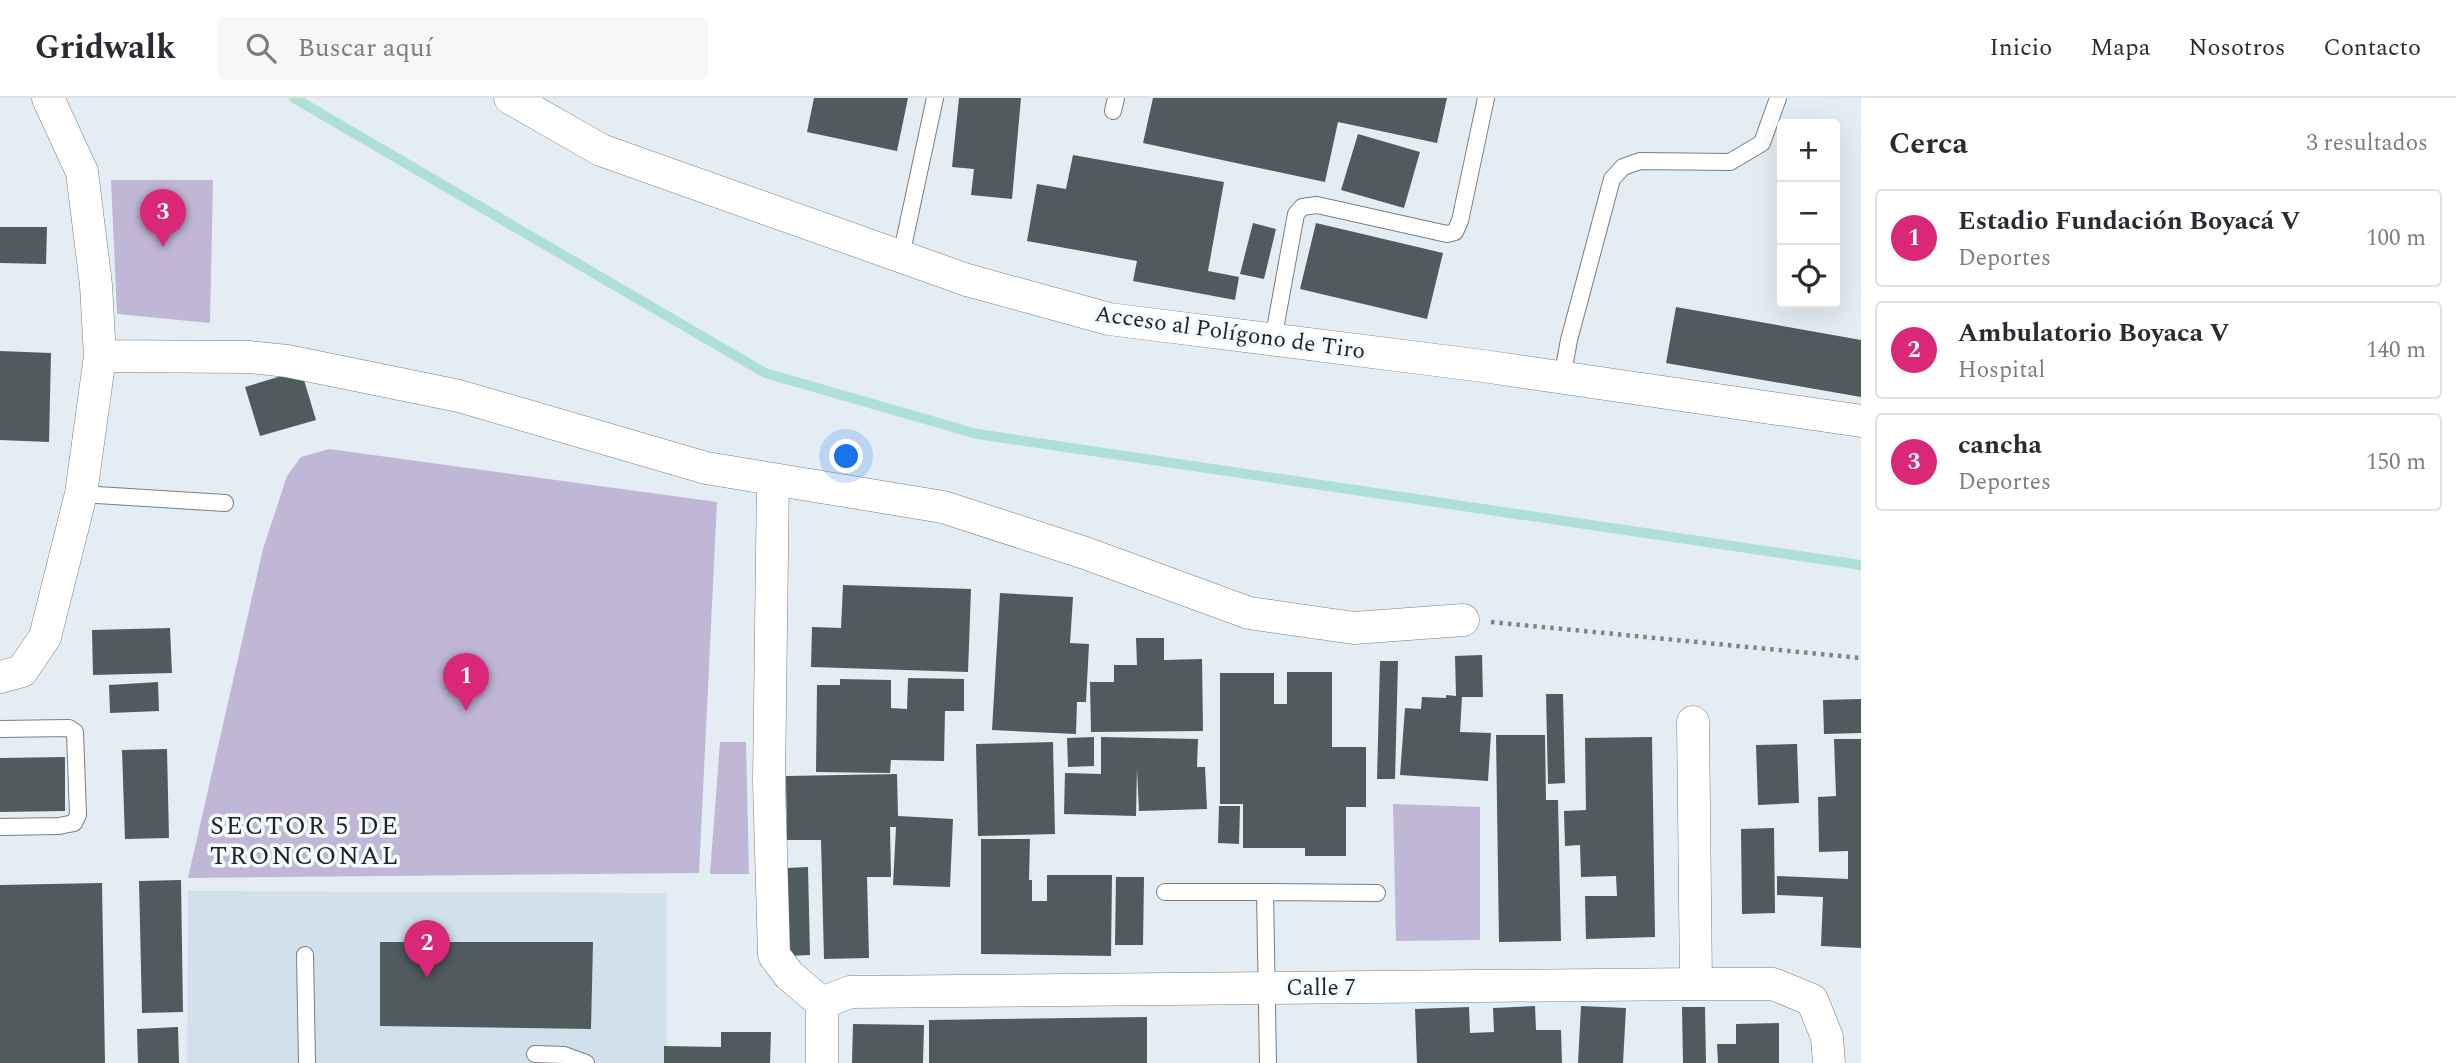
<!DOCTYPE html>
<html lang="es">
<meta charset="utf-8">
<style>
:root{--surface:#fff;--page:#f7f7f7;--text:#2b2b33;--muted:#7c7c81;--line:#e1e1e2;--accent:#db2777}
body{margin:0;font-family:Spectral,serif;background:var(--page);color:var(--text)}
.controls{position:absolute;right:21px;top:21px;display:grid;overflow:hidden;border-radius:7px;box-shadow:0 7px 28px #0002}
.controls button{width:63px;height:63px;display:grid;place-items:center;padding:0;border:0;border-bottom:2px solid var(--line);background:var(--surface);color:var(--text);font:35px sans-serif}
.you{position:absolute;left:847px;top:359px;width:24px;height:24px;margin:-18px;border:5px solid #fff;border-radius:50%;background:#1a73e8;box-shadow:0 0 0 10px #1a73e833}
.badge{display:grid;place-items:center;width:46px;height:46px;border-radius:50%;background:var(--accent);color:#fff;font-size:23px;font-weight:700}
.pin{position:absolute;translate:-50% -58px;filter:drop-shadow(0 2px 4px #0008)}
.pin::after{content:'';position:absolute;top:37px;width:24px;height:21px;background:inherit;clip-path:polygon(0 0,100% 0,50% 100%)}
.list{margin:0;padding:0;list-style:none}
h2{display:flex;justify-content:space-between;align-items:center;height:91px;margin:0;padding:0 28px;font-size:30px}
h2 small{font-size:23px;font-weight:400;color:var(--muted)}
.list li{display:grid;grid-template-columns:46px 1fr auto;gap:21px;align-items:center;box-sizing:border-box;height:98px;margin:0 14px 14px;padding:0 14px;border:2px solid var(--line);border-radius:7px}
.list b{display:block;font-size:26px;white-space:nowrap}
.list p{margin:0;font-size:23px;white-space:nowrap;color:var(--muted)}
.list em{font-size:23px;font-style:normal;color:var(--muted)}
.icon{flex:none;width:38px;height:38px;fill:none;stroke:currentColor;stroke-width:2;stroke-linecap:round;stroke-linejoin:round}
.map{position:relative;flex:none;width:1861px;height:965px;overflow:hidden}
header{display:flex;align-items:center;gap:42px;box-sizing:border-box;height:98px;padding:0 35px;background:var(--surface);border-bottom:2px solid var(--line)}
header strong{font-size:33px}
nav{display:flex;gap:38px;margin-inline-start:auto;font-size:24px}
.search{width:490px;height:63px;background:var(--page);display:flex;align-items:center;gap:18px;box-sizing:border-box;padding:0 24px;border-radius:7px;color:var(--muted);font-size:26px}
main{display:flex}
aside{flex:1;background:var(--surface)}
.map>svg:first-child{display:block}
.built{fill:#d0e1ec}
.green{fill:#bfb7d5}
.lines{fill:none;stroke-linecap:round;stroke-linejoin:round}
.stream{stroke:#aee0d4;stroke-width:10}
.building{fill:#505b5d}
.lane-casing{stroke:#767f85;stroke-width:18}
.street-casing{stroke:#767f85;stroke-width:33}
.path{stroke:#7e8489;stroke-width:4.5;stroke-dasharray:3.5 5;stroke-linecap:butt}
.lane{stroke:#fff;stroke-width:16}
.street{stroke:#fff;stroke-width:32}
.labels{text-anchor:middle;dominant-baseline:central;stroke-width:7;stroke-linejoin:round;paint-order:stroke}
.street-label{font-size:23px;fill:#1f2325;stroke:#f4fafe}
.quarter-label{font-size:26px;letter-spacing:2px;fill:#1f2325;stroke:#f4fafe}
</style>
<header>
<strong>Gridwalk</strong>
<div class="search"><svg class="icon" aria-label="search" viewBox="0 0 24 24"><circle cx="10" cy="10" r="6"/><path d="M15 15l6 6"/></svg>Buscar aquí</div>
<nav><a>Inicio</a><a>Mapa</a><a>Nosotros</a><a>Contacto</a></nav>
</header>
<main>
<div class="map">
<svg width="1861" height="965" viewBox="0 0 1861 965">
<rect width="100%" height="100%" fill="#e4edf4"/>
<path class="built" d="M 188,793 L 667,795 L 667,965 L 187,965 Z"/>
<path class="green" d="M 111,82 L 213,82 L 210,225 L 117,216 Z
M 329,351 L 717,404 L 699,775 L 188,780 L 263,451 L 287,378 L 301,359 Z
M 720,644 L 746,644 L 749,776 L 710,776 Z
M 1393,706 L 1480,709 L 1480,842 L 1396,843 Z"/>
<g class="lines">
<path class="stream" d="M 294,0 L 765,275 L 977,336 L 1861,467"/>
</g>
<path class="building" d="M 814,0 L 908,0 L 897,53 L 807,34 Z
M 959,0 L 1021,0 L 1012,101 L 971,97 L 974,71 L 952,69 Z
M 1153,0 L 1447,0 L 1437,45 L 1338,24 L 1325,84 L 1143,45 Z
M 1358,36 L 1420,54 L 1404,110 L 1341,92 Z
M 1073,57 L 1224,84 L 1208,173 L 1239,179 L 1235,202 L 1133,183 L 1137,163 L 1027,143 L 1037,86 L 1066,91 Z
M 1253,125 L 1276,131 L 1264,181 L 1240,176 Z
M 1316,125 L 1443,155 L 1427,221 L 1300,191 Z
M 0,129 L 47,129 L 46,166 L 0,165 Z
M 1676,209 L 1861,242 L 1861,299 L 1666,265 Z
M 0,253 L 51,255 L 49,344 L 0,342 Z
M 301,272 L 316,322 L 260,338 L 245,289 Z
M 843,487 L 971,491 L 968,574 L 811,569 L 812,529 L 841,530 Z
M 1000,495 L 1073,499 L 1070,545 L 1089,546 L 1086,604 L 1077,604 L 1076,636 L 992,632 Z
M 170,530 L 172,575 L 93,577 L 92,532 Z
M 1136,540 L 1164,540 L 1164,562 L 1202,561 L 1203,633 L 1091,634 L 1090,584 L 1114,584 L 1114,567 L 1137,567 Z
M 1482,557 L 1483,599 L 1462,599 L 1460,634 L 1491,635 L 1488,683 L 1400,677 L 1405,610 L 1421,611 L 1422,599 L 1446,600 L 1446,597 L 1456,598 L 1455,558 Z
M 1380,563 L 1398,563 L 1395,681 L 1377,681 Z
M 1287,574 L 1332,574 L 1332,649 L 1366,649 L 1366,709 L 1346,709 L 1346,758 L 1305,758 L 1305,750 L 1243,750 L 1243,706 L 1220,706 L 1220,575 L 1274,575 L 1274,606 L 1287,606 Z
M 908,580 L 964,581 L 964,613 L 945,613 L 944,663 L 891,662 L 890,675 L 816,674 L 817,587 L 840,587 L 840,581 L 891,582 L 891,610 L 907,611 Z
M 158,584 L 159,613 L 110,615 L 109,587 Z
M 1546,596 L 1563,596 L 1565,685 L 1548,686 Z
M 1861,601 L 1861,635 L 1824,636 L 1823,602 Z
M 1496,637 L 1545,637 L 1546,702 L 1558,702 L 1561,843 L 1499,844 Z
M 1094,639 L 1094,668 L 1068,669 L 1067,640 Z
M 1101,639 L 1198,641 L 1197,669 L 1205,669 L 1207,711 L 1139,713 L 1137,671 L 1136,718 L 1064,716 L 1065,675 L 1101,676 Z
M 1652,639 L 1655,839 L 1586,841 L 1585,798 L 1617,798 L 1616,778 L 1581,779 L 1580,747 L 1565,748 L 1564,713 L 1586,712 L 1585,640 Z
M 1834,641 L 1861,641 L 1861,850 L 1821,848 L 1823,799 L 1777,797 L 1777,778 L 1848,781 L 1848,753 L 1819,754 L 1818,699 L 1836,698 Z
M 1053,644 L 1055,736 L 978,738 L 976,646 Z
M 1797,646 L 1799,705 L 1758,707 L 1756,647 Z
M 167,651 L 169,740 L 125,741 L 122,652 Z
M 65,659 L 65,713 L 0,714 L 0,660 Z
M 897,676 L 898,718 L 953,721 L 950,789 L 893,787 L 896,729 L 890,729 L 891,779 L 867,779 L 869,860 L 824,861 L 821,742 L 787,742 L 786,678 Z
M 1219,708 L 1240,708 L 1239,746 L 1218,745 Z
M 1774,730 L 1775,815 L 1742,816 L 1741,731 Z
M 981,741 L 1030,741 L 1029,782 L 1032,782 L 1032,803 L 1047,803 L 1047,777 L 1112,777 L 1111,858 L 981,856 Z
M 808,769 L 810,857 L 789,858 L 787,770 Z
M 1116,779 L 1144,779 L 1143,847 L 1115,847 Z
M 181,782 L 183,914 L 142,915 L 139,783 Z
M 102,785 L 105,965 L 0,965 L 0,787 Z
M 380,844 L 593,844 L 591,931 L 380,928 Z
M 1535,908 L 1536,932 L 1561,932 L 1562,965 L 1417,965 L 1415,911 L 1469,909 L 1470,935 L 1494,934 L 1493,910 Z
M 1581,908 L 1626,910 L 1623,965 L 1578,965 Z
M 1682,909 L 1705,909 L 1706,965 L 1683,965 Z
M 1147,919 L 1147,965 L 929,965 L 929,922 Z
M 1779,925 L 1779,965 L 1718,965 L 1717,946 L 1736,946 L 1736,926 Z
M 853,926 L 924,927 L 923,965 L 852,965 Z
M 178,929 L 179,965 L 138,965 L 137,931 Z
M 721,934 L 771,934 L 770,965 L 664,965 L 664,948 L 721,949 Z"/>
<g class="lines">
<defs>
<path id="lane" d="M 1113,13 L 1116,0
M 901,158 L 935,0
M 1273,242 L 1296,116 L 1302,109 L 1317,107 L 1447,136 L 1455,134 L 1460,123 L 1486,0
M 1562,280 L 1569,242 L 1612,81 L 1623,69 L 1640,63 L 1730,64 L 1762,45 L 1778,0
M 81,396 L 225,405
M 0,631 L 69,630 L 75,634 L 78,717 L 74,725 L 59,728 L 0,729
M 1165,794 L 1265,794
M 305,857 L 307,965
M 535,956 L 564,957 L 586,965
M 1268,965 L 1265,794 L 1377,795"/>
<path id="street" d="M 510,0 L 601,52 L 967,182 L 1109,221 L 1483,268 L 1861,323
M 100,258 L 249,259 L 287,263 L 459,298 L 706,370 L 943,409 L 1085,455 L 1249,515 L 1354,530 L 1463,522
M 773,381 L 769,684 L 774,857 L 789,877 L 822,905
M 0,579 L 22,573 L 45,539 L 81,396 L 100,258 L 96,187 L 82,74 L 48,0
M 1693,624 L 1696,886
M 822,965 L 822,905 L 850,894 L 1696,886 L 1773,886 L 1812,902 L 1827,939 L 1829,965"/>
</defs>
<use href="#lane" class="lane-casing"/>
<use href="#street" class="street-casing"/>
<path class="path" d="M 1491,524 L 1861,560"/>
<use href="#lane" class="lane"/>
<use href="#street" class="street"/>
</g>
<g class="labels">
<g class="street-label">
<text transform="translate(1230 235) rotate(8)">Acceso al Polígono de Tiro</text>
<text x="1321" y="890">Calle 7</text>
</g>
<g class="quarter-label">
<text x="305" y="728">SECTOR 5 DE<tspan x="305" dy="30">TRONCONAL</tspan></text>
</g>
</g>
</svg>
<div class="controls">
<button>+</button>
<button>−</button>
<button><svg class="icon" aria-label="locate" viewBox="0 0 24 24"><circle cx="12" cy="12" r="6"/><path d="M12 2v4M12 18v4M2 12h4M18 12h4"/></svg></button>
</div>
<div class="you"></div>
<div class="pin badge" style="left:466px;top:613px">1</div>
<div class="pin badge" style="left:427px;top:880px">2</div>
<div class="pin badge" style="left:163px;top:149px">3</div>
</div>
<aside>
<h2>Cerca<small>3 resultados</small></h2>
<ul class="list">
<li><span class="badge">1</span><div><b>Estadio Fundación Boyacá V</b><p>Deportes</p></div><em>100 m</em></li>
<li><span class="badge">2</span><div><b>Ambulatorio Boyaca V</b><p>Hospital</p></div><em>140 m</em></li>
<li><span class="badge">3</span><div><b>cancha</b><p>Deportes</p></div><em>150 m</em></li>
</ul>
</aside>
</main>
